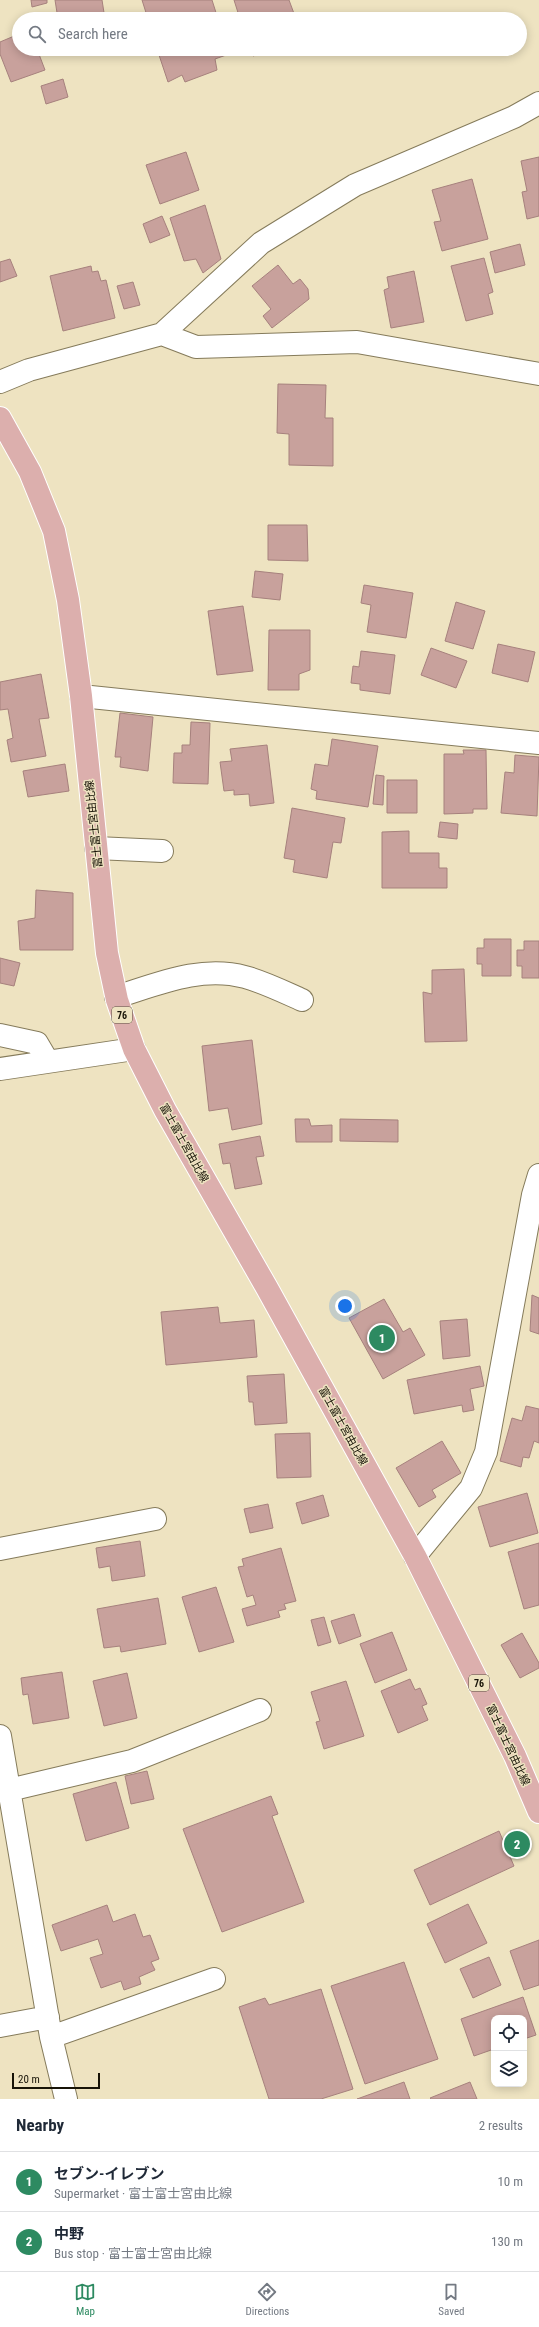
<!DOCTYPE html>
<meta charset="utf-8">
<style>
:root{--surface:#fff;--page:#f6f6f7;--text:#1f2937;--muted:#747a83;--line:#e0e1e3;--accent:#2d8a61}
body{margin:0;font-family:"Roboto Condensed","Noto Sans JP",sans-serif;background:var(--page);color:var(--text)}
.controls{position:absolute;right:12px;bottom:12px;display:grid;overflow:hidden;border-radius:8px;box-shadow:0 2px 10px #0003}
.controls button{width:36px;height:36px;display:grid;place-items:center;padding:0;border:0;border-bottom:1px solid var(--line);background:var(--surface);color:var(--text);font:20px sans-serif}
.scale{position:absolute;left:12px;bottom:10px;width:88px;box-sizing:border-box;padding-left:4px;border:2px solid #171307;border-top:0;font-size:11px;line-height:14px;white-space:nowrap;color:#171307;-webkit-text-stroke:3px #eee3c1;paint-order:stroke}
.you{position:absolute;left:345px;top:1306px;width:14px;height:14px;margin:-10px;border:3px solid #fff;border-radius:50%;background:#1a73e8;box-shadow:0 0 0 6px #1a73e833}
.badge{display:grid;place-items:center;width:26px;height:26px;border-radius:50%;background:var(--accent);color:#fff;font-size:13px;font-weight:700}
.pin{position:absolute;translate:-50% -50%;border:2px solid #fff;box-shadow:0 1px 4px #0006}
.list{margin:0;padding:0;list-style:none}
h2{display:flex;justify-content:space-between;align-items:center;height:52px;margin:0;padding:0 16px;font-size:17px}
h2 small{font-size:13px;font-weight:400;color:var(--muted)}
.list li{display:grid;grid-template-columns:26px 1fr auto;gap:12px;align-items:center;box-sizing:border-box;height:60px;padding:0 16px;border-top:1px solid var(--line)}
.list b{display:block;font-size:15px;white-space:nowrap}
.list p{margin:0;font-size:13px;white-space:nowrap;color:var(--muted)}
.list em{font-size:13px;font-style:normal;color:var(--muted)}
.icon{flex:none;width:22px;height:22px;fill:none;stroke:currentColor;stroke-width:2;stroke-linecap:round;stroke-linejoin:round}
.map{position:relative;flex:none;width:539px;height:2099px;overflow:hidden}
.search{position:absolute;background:var(--surface);box-shadow:0 2px 10px #0003;left:12px;right:12px;top:12px;height:44px;display:flex;align-items:center;gap:10px;box-sizing:border-box;padding:0 14px;border-radius:22px;color:var(--muted);font-size:15px}
.sheet{height:172px;background:var(--surface)}
nav{display:flex;justify-content:space-around;align-items:center;box-sizing:border-box;height:56px;border-top:1px solid var(--line);background:var(--surface);font-size:11px;color:var(--muted)}
nav a{display:grid;justify-items:center;gap:2px}
nav .on{color:var(--accent)}
.map>svg:first-child{display:block}
.building{fill:#c8a19c;stroke:#a6817d}
.lines{fill:none;stroke-linecap:round;stroke-linejoin:round}
.minor-casing{stroke:#857b5b;stroke-width:24}
.major-casing{stroke:#fff;stroke-width:24}
.minor{stroke:#fff;stroke-width:22}
.major{stroke:#dcafad;stroke-width:22}
.labels{text-anchor:middle;dominant-baseline:central;stroke-width:3;stroke-linejoin:round;paint-order:stroke}
.shield{fill:#eee3c1;stroke:#58513f;stroke-width:1}
.shield-label{font-size:10px;font-weight:bold;fill:#171307}
.street-label{font-size:11px;fill:#171307;stroke:#eee3c1}
</style>
<div class="map">
<svg width="539" height="2099" viewBox="0 0 539 2099">
<rect width="100%" height="100%" fill="#eee3c1"/>
<path class="building" d="M 31,0 L 47,0 L 47,3 L 32,7 Z
M 55,0 L 102,0 L 105,19 L 58,19 Z
M 142,0 L 212,0 L 218,19 L 148,19 Z
M 234,0 L 289,0 L 296,19 L 240,19 Z
M 19,34 L 19,49 L 37,49 L 45,70 L 11,82 L 0,54 L 0,42 Z
M 157,49 L 227,49 L 229,54 L 215,59 L 217,70 L 185,82 L 182,75 L 168,82 Z
M 250,49 L 275,49 L 253,56 Z
M 63,79 L 68,97 L 46,104 L 41,86 Z
M 186,152 L 199,190 L 160,204 L 146,165 Z
M 539,157 L 539,216 L 527,219 L 522,192 L 527,191 L 521,161 Z
M 472,179 L 488,239 L 442,251 L 434,222 L 441,221 L 432,190 Z
M 205,205 L 221,259 L 203,273 L 196,259 L 184,261 L 170,218 Z
M 162,216 L 170,235 L 150,243 L 143,224 Z
M 520,244 L 525,265 L 495,273 L 490,252 Z
M 484,258 L 493,292 L 488,294 L 493,314 L 466,321 L 451,266 Z
M 10,259 L 17,276 L 0,282 L 0,262 Z
M 278,265 L 293,284 L 300,279 L 308,289 L 309,299 L 272,328 L 263,316 L 271,309 L 252,286 Z
M 91,266 L 92,272 L 98,271 L 101,281 L 106,280 L 115,318 L 63,331 L 50,276 Z
M 414,271 L 424,322 L 391,328 L 384,290 L 389,288 L 387,277 Z
M 133,282 L 140,305 L 124,309 L 117,286 Z
M 278,384 L 326,385 L 325,418 L 333,418 L 333,466 L 289,465 L 289,434 L 277,433 Z
M 268,525 L 307,525 L 308,561 L 268,560 Z
M 255,571 L 283,574 L 280,600 L 252,597 Z
M 364,585 L 413,593 L 406,638 L 367,632 L 371,605 L 361,603 Z
M 456,602 L 485,611 L 473,649 L 445,641 Z
M 243,606 L 253,671 L 217,675 L 208,611 Z
M 269,630 L 310,630 L 310,670 L 299,674 L 299,690 L 268,690 Z
M 498,644 L 535,652 L 528,682 L 492,673 Z
M 431,648 L 467,661 L 456,688 L 421,675 Z
M 361,651 L 395,655 L 390,694 L 360,690 L 360,684 L 351,683 L 353,666 L 359,667 Z
M 41,674 L 49,718 L 39,719 L 46,756 L 11,762 L 7,740 L 13,738 L 8,709 L 0,710 L 0,682 Z
M 120,713 L 153,717 L 148,771 L 120,767 L 121,757 L 115,757 Z
M 191,722 L 210,723 L 208,784 L 173,783 L 174,753 L 182,753 L 182,745 L 190,745 Z
M 332,739 L 378,746 L 368,807 L 316,799 L 317,791 L 311,789 L 315,764 L 328,766 Z
M 267,745 L 274,803 L 250,806 L 249,794 L 234,795 L 234,790 L 224,791 L 220,762 L 232,761 L 230,749 Z
M 463,750 L 486,750 L 487,809 L 473,809 L 473,813 L 444,814 L 444,754 L 464,754 Z
M 515,755 L 539,757 L 537,816 L 501,813 L 505,772 L 514,773 Z
M 65,764 L 69,791 L 28,797 L 23,771 Z
M 376,775 L 384,776 L 383,805 L 373,804 Z
M 387,780 L 417,780 L 417,813 L 387,813 Z
M 292,808 L 345,818 L 341,843 L 333,842 L 327,878 L 293,872 L 295,860 L 284,858 Z
M 440,822 L 458,824 L 457,839 L 438,837 Z
M 409,831 L 409,853 L 439,853 L 439,868 L 447,868 L 447,888 L 382,888 L 382,832 Z
M 36,890 L 73,893 L 73,950 L 20,950 L 18,921 L 35,918 Z
M 484,939 L 511,939 L 511,976 L 482,976 L 482,964 L 477,964 L 477,948 L 484,948 Z
M 524,941 L 539,941 L 539,978 L 522,978 L 522,966 L 517,966 L 517,950 L 524,950 Z
M 0,958 L 20,963 L 14,986 L 0,983 Z
M 464,969 L 467,1041 L 425,1042 L 423,992 L 432,994 L 432,970 Z
M 252,1040 L 262,1124 L 232,1130 L 228,1108 L 209,1111 L 202,1046 Z
M 295,1119 L 309,1119 L 311,1126 L 332,1125 L 332,1142 L 296,1142 Z
M 340,1119 L 398,1120 L 398,1142 L 340,1141 Z
M 260,1136 L 264,1156 L 256,1157 L 262,1184 L 235,1189 L 230,1163 L 223,1164 L 219,1144 Z
M 532,1295 L 539,1298 L 539,1334 L 530,1331 Z
M 384,1299 L 403,1332 L 410,1328 L 425,1355 L 383,1379 L 349,1318 Z
M 218,1307 L 220,1323 L 254,1320 L 257,1357 L 166,1365 L 161,1312 Z
M 467,1319 L 470,1356 L 443,1359 L 440,1321 Z
M 480,1366 L 484,1386 L 470,1389 L 474,1410 L 463,1412 L 462,1405 L 414,1414 L 407,1380 Z
M 284,1374 L 287,1423 L 255,1425 L 253,1402 L 249,1402 L 247,1376 Z
M 526,1406 L 539,1409 L 539,1443 L 534,1441 L 529,1458 L 523,1457 L 521,1467 L 500,1461 L 512,1418 L 522,1421 Z
M 310,1433 L 311,1477 L 277,1478 L 275,1434 Z
M 442,1441 L 461,1473 L 432,1490 L 436,1497 L 419,1507 L 396,1468 Z
M 527,1493 L 538,1533 L 490,1547 L 478,1507 Z
M 323,1495 L 329,1516 L 302,1524 L 296,1503 Z
M 268,1504 L 273,1528 L 250,1533 L 244,1509 Z
M 140,1541 L 145,1576 L 112,1581 L 110,1566 L 99,1568 L 96,1548 Z
M 539,1543 L 539,1605 L 524,1609 L 508,1552 Z
M 281,1548 L 296,1601 L 284,1604 L 286,1609 L 278,1611 L 280,1617 L 247,1626 L 242,1609 L 256,1605 L 253,1595 L 247,1597 L 238,1567 L 244,1566 L 242,1559 Z
M 216,1587 L 234,1642 L 199,1652 L 182,1597 Z
M 158,1598 L 166,1644 L 121,1652 L 120,1646 L 104,1648 L 97,1609 Z
M 354,1614 L 361,1636 L 339,1644 L 331,1621 Z
M 324,1617 L 331,1642 L 318,1646 L 311,1620 Z
M 392,1632 L 407,1670 L 375,1683 L 360,1644 Z
M 522,1633 L 539,1663 L 539,1668 L 520,1678 L 501,1645 Z
M 62,1672 L 69,1718 L 33,1724 L 28,1694 L 23,1695 L 21,1678 Z
M 127,1673 L 137,1718 L 104,1726 L 93,1681 Z
M 410,1679 L 415,1690 L 420,1688 L 427,1704 L 422,1706 L 428,1720 L 398,1733 L 381,1691 Z
M 346,1681 L 364,1736 L 324,1749 L 316,1722 L 320,1721 L 311,1692 Z
M 147,1771 L 154,1799 L 131,1804 L 125,1776 Z
M 116,1782 L 129,1828 L 86,1841 L 73,1794 Z
M 271,1796 L 278,1814 L 272,1816 L 304,1902 L 222,1932 L 183,1829 Z
M 499,1831 L 514,1866 L 430,1905 L 414,1870 Z
M 468,1904 L 487,1943 L 445,1963 L 427,1924 Z
M 107,1905 L 113,1922 L 135,1914 L 143,1937 L 150,1935 L 159,1959 L 151,1962 L 155,1970 L 139,1977 L 141,1984 L 124,1990 L 121,1981 L 101,1988 L 90,1958 L 103,1954 L 98,1939 L 61,1951 L 52,1925 Z
M 539,1940 L 539,1985 L 524,1990 L 510,1951 Z
M 489,1957 L 501,1985 L 473,1998 L 460,1969 Z
M 404,1962 L 438,2059 L 365,2084 L 331,1986 Z
M 321,1989 L 353,2089 L 321,2099 L 269,2099 L 239,2007 L 265,1998 L 269,2005 Z
M 523,1997 L 536,2035 L 524,2039 L 524,2018 L 494,2018 L 494,2049 L 474,2056 L 461,2019 Z
M 404,2082 L 410,2099 L 357,2099 Z
M 470,2082 L 477,2099 L 431,2099 L 430,2098 Z"/>
<g class="lines">
<defs>
<path id="minor" d="M 162,334 L 261,243 L 355,185 L 514,117 L 539,103
M 0,382 L 29,370 L 162,334 L 196,347 L 357,342 L 539,374
M 81,696 L 539,743
M 96,848 L 162,851
M 116,997 C 158,984 201,965 245,977 C 264,982 284,992 302,1000
M 0,1035 L 37,1043 L 47,1060
M 0,1069 L 134,1049
M 0,1549 L 155,1519
M 415,1556 L 471,1488 L 486,1452 L 533,1195 L 539,1175
M 0,1736 L 51,2037 L 66,2099
M 9,1790 L 132,1761 L 260,1710
M 0,2026 L 48,2017
M 51,2037 L 214,1979"/>
<path id="major" d="M 0,418 L 30,472 L 54,531 L 68,600 L 81,696 L 107,953 L 117,1000 L 134,1049 L 165,1110 L 267,1288 L 415,1556 L 515,1756 L 539,1812"/>
</defs>
<use href="#minor" class="minor-casing"/>
<use href="#major" class="major-casing"/>
<use href="#minor" class="minor"/>
<use href="#major" class="major"/>
</g>
<g class="labels">
<g class="shield">
<rect x="112" y="1007" width="20" height="16" rx="3"/>
<rect x="469" y="1675" width="20" height="16" rx="3"/>
</g>
<g class="shield-label">
<text x="122" y="1015">76</text>
<text x="479" y="1683">76</text>
</g>
<g class="street-label">
<text transform="translate(94 824) rotate(-96)">富士富士宮由比線</text>
<text transform="translate(184 1143) rotate(61)">富士富士宮由比線</text>
<text transform="translate(343 1426) rotate(61)">富士富士宮由比線</text>
<text transform="translate(508 1745) rotate(65)">富士富士宮由比線</text>
</g>
</g>
</svg>
<div class="controls">
<button><svg class="icon" aria-label="locate" viewBox="0 0 24 24"><circle cx="12" cy="12" r="6"/><path d="M12 2v4M12 18v4M2 12h4M18 12h4"/></svg></button>
<button><svg class="icon" aria-label="layers" viewBox="0 0 24 24"><path d="M12 4l9 5-9 5-9-5zM3 14l9 5 9-5"/></svg></button>
</div>
<div class="scale">20 m</div>
<div class="you"></div>
<div class="pin badge" style="left:382px;top:1338px">1</div>
<div class="pin badge" style="left:517px;top:1844px">2</div>
<div class="search"><svg class="icon" aria-label="search" viewBox="0 0 24 24"><circle cx="10" cy="10" r="6"/><path d="M15 15l6 6"/></svg>Search here</div>
</div>
<section class="sheet">
<h2>Nearby<small>2 results</small></h2>
<ul class="list">
<li><span class="badge">1</span><div><b>セブン-イレブン</b><p>Supermarket · 富士富士宮由比線</p></div><em>10 m</em></li>
<li><span class="badge">2</span><div><b>中野</b><p>Bus stop · 富士富士宮由比線</p></div><em>130 m</em></li>
</ul>
</section>
<nav>
<a class="on"><svg class="icon" aria-label="map" viewBox="0 0 24 24"><path d="M3 6l6-2 6 2 6-2v14l-6 2-6-2-6 2zM9 4v14M15 6v14"/></svg>Map</a>
<a><svg class="icon" aria-label="directions" viewBox="0 0 24 24"><path d="M12 3l9 9-9 9-9-9zM9 14v-3h6M13 9l2 2-2 2"/></svg>Directions</a>
<a><svg class="icon" aria-label="saved" viewBox="0 0 24 24"><path d="M7 4h10v16l-5-4-5 4z"/></svg>Saved</a>
</nav>
